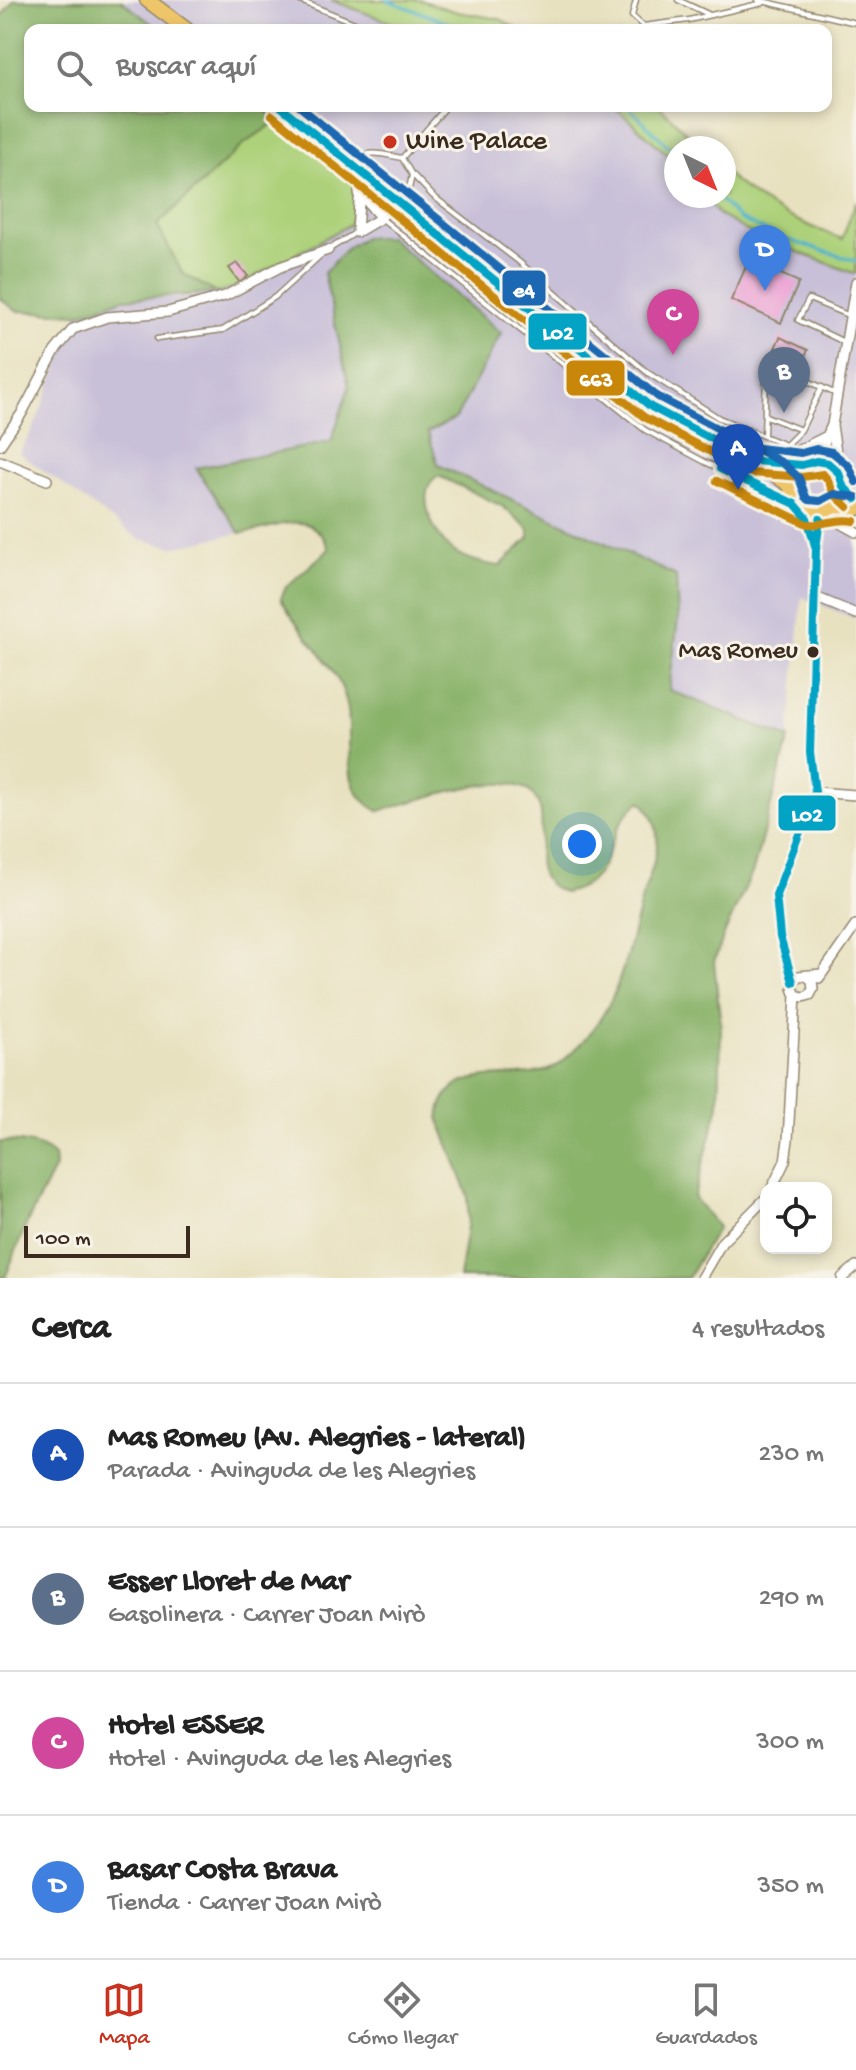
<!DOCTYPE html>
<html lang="es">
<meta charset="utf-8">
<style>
:root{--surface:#fff;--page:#f6f6f6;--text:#222;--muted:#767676;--line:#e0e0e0;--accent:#c8321e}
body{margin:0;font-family:"Gochi Hand",sans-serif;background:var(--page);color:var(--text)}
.controls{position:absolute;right:24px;bottom:24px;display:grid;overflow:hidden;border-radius:16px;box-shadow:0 4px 12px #0003}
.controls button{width:72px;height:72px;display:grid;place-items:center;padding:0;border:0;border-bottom:2px solid var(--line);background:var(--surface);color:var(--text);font:40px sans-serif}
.compass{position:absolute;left:664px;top:136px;width:72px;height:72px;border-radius:50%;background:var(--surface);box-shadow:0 4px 12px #0003;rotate:137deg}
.scale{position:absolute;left:24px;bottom:20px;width:166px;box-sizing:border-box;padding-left:8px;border:4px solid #3b2a1e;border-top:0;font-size:22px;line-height:28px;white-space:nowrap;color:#3b2a1e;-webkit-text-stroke:6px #f7f3e8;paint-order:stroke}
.you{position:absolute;left:582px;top:844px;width:28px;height:28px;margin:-20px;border:6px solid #fff;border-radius:50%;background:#1a73e8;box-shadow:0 0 0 12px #1a73e833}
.badge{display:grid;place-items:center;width:52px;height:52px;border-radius:50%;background:var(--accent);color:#fff;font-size:26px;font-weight:700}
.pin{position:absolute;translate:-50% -66px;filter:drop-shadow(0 2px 4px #0008)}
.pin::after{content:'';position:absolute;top:42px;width:28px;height:24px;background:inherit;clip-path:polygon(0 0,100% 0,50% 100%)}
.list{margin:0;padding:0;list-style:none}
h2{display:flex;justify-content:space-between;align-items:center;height:104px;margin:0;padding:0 32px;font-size:34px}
h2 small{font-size:26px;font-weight:400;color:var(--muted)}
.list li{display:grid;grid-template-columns:52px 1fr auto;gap:24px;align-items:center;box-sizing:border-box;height:144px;padding:0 32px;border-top:2px solid var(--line)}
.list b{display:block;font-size:30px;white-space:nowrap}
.list p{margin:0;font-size:26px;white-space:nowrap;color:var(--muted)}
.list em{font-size:26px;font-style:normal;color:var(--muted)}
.icon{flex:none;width:44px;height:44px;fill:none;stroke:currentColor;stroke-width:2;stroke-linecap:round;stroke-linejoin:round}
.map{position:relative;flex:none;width:856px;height:1278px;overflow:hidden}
.search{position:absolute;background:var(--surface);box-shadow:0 4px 12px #0003;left:24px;right:24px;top:24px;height:88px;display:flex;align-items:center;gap:20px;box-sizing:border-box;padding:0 28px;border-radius:16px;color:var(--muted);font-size:30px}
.sheet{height:680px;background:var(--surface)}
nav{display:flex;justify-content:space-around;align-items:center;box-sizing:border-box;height:112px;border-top:2px solid var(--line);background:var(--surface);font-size:22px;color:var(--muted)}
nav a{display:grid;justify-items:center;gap:4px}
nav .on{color:var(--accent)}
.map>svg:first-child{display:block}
.industrial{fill:#c8bfd8}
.green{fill:#add17a;stroke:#747e4c;stroke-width:2}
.forest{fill:#8ab36a;stroke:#626e44;stroke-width:2;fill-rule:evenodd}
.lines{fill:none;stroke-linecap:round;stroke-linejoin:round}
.stream{stroke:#4eb3cd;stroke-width:3}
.building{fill:#edaad7}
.service-casing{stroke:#92866f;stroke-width:7}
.minor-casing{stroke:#92866f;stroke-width:12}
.primary-casing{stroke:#92866f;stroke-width:17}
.service{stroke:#fff;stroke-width:4}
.minor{stroke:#fff;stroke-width:9}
.primary{stroke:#eec569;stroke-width:14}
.bus-1-casing{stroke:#f7f3e8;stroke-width:14}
.bus-2-casing{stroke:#f7f3e8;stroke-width:14}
.bus-3-casing{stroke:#f7f3e8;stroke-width:14}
.bus-1{stroke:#03a3c5;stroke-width:8}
.bus-2{stroke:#c88708;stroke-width:8}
.bus-3{stroke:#1d68b3;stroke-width:8}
.poi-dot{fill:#c8321e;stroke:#f7f3e8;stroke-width:3}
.bus-dot{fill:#3b2a1e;stroke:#f7f3e8;stroke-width:3}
.labels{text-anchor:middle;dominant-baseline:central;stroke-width:6;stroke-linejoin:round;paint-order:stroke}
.bus-label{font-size:26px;fill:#3b2a1e;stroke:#f7f3e8;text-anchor:end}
.poi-label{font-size:28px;fill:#3b2a1e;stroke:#f7f3e8;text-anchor:start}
.line-badge{stroke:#f7f3e8;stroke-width:3}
.badge-label{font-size:22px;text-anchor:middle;font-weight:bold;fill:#fff}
</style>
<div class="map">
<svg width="856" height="1278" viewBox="0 0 856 1278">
<rect width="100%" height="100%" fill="#f7f3e8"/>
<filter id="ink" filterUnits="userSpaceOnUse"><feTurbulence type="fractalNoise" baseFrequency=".0125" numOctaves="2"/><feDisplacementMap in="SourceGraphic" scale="16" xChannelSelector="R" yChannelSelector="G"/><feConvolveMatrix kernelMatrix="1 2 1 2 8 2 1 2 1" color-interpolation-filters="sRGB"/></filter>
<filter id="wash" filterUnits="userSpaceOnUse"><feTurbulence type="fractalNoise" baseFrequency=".006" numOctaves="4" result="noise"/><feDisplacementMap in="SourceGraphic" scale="32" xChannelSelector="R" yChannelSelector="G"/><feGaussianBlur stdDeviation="1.8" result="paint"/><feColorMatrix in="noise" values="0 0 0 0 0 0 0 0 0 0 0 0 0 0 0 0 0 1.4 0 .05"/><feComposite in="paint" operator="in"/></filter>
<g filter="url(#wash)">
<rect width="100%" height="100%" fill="#e8e1c0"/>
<path class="industrial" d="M 121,0 L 331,0 L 411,30 L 160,30 Z
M 260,106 L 614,106 L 676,162 L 676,196 L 703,196 L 719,215 L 758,237 L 856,274 L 856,619 L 802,597 L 789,738 L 668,690 L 678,619 L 676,576 L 438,465 L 427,432 L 324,273 L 349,387 L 331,442 L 197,468 L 240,533 L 174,547 L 139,539 L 19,453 L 34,427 L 78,314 L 123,299 L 186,297 L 234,288 L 353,177 Z"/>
<path class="green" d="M 331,0 L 420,0 L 457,12 L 500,19 L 520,30 L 411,30 Z
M 614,106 L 659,106 L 702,148 L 676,148 L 676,162 Z
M 278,120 L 353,177 L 355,209 L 349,225 L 234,288 L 216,293 L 182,273 L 157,225 L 245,143 Z
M 724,171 C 758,205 798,222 842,239 L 856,201 L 856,274 L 758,237 L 719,215 L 703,196 L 724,196 Z"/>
<path class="forest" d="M 14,0 L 121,0 L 160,30 L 30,30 L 30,106 L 260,106 L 278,120 L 245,143 L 157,225 L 182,273 L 216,293 L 123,299 L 78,314 L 17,311 L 0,299 L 0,18 Z
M 365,237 L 389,237 L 501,333 L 456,418 L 428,432 L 438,465 L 676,576 L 678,619 L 669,690 L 789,738 L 753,871 L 725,932 L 714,962 L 721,1027 L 719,1105 L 694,1197 L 718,1227 L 688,1278 L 459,1278 L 468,1221 L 468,1195 L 439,1119 C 444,1057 517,1087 555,1067 C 562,1063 568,1056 573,1051 C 618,1009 624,966 639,909 C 648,871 674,836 641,801 C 598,831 622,879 565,893 C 515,875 557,827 534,796 C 510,764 411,804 379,811 C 335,791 355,741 347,704 C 338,663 299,636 281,598 L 286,587 L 329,549 C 311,503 274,531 240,533 L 196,468 L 331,442 L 349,387 L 324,273 L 347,248 ZM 436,477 L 441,477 L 502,506 L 529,529 L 529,538 L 500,566 C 488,565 461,558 452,550 C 434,537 414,493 436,477 Z
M 0,1142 C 18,1140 41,1143 54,1156 L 55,1167 L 27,1223 L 5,1278 L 0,1278 Z"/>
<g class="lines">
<path class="stream" d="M 387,0 L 467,30
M 628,106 L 676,154
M 716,196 L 739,219 L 785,239 L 856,261"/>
</g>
<g id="blocks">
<path class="building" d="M 749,260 L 799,282 L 781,323 L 731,300 Z
M 237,263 L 248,276 L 240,283 L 229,268 Z
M 780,337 L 808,350 L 803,361 L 775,348 Z"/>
</g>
</g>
<g filter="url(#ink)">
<use href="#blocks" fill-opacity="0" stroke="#92866f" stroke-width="2"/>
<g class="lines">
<defs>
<path id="service" d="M 298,0 L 372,30
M 636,0 L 632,16 L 643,26 L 689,20 L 763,3
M 678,0 L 708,14
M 758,0 L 856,23
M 353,158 C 372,150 382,154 402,158 L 412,175 L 406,203
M 402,158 L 447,106
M 413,175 L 433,196 L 518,261 L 648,373 L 719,418 L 793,448 L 809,463
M 402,210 L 381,218 L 645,430 L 705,462 L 795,504
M 328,250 L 355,233
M 157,339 L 223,330 L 275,297 L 321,255
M 844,342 L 798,320 L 809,299 L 850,316
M 766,416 L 801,430
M 764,435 L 766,377 L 784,370 L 834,393
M 786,445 L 801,430 L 822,387"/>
<path id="minor" d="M 357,232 L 381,218 L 359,192
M 357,232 L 361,172
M 832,425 L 839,473
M 0,445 L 22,413 L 55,351 L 73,329 L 107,317 L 168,312 L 225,296 L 280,267 L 328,250
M 797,451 L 827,436
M 0,461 L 47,480
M 816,461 L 832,425 L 856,282
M 831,509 L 838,522 L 856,532
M 804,511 L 814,538
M 815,597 L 856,614
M 815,792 L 856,795
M 806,976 L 812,980 L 813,989 L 810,995 L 803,997 L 796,995 C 791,986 792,983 798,976 L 821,974
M 819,978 L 856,925
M 793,982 L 780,937 L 776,895 L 815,792 L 810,752 L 816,549 L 819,522 L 824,513
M 772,1188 L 785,1161 L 788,1140 L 796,995
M 701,1278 L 722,1242 L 766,1198
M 842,1278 L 856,1266"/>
<path id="primary" d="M 147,0 L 187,30
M 280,106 L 651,407 L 754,461 L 790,485
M791 487a26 26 0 1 1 52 0a26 26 0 1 1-52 0Z
M 758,461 L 802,465
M 835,506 L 856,509"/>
</defs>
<use href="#service" class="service-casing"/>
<use href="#minor" class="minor-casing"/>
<use href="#primary" class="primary-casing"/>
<use href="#service" class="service"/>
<use href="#minor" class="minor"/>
<use href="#primary" class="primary"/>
<defs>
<path id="bus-1" d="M 280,106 L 651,407 L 754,461 L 802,465 L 816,461 L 828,463 L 839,473 L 843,486 L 856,499
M 720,469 L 795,504 L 807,518 L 816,549
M 793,982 L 780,937 L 776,895 L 815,792 L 810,752 L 816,549 L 820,519"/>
<path id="bus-2" d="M 272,115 L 644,417 L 751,473 L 802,477 L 823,474 L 828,480 L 834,494 L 848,507
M 717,481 L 807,524 C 824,526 837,517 854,521"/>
<path id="bus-3" d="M 299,106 L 658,397 L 783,463 L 799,478 L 806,497 L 809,500 L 820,501 L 834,494 L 856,497
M 751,447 L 801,453 L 816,449 L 832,452 L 849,466 L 856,482"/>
</defs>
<use href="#bus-1" class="bus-1-casing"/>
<use href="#bus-2" class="bus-2-casing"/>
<use href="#bus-3" class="bus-3-casing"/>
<use href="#bus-1" class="bus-1"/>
<use href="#bus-2" class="bus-2"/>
<use href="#bus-3" class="bus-3"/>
</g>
</g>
<circle class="poi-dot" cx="390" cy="142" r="8"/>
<circle class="bus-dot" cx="813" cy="652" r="7"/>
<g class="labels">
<g class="bus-label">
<text x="798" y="652">Mas Romeu</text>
</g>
<g class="poi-label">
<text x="406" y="142">Wine Palace</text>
</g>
</g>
<g class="line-badge">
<rect x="501" y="269" width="46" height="38" rx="8" fill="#1d68b3"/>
<rect x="527" y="312" width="61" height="39" rx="8" fill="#03a3c5"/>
<rect x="565" y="359" width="61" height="38" rx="8" fill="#c88708"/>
<rect x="777" y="794" width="60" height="38" rx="8" fill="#03a3c5"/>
</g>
<g class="badge-label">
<text x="524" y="296">e4</text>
<text x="558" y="339">L02</text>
<text x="596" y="386">663</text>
<text x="807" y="821">L02</text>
</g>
</svg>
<div class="controls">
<button><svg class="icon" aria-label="locate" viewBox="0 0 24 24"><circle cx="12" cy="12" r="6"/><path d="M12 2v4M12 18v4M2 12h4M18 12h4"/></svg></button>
</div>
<svg class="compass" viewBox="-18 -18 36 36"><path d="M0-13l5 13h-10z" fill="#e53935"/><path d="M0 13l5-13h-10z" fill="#767676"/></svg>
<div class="scale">100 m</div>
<div class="you"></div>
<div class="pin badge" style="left:738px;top:490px;background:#1a4fb4">A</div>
<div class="pin badge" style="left:784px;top:413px;background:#5c6f8a">B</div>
<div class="pin badge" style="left:673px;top:355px;background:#d1479c">C</div>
<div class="pin badge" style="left:765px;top:291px;background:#3f7fe0">D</div>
<div class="search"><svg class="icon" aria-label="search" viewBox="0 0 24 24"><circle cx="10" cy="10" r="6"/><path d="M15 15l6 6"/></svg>Buscar aquí</div>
</div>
<section class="sheet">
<h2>Cerca<small>4 resultados</small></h2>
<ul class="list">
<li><span class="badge" style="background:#1a4fb4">A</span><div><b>Mas Romeu (Av. Alegries - lateral)</b><p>Parada · Avinguda de les Alegries</p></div><em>230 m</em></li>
<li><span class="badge" style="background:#5c6f8a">B</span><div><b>Esser Lloret de Mar</b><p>Gasolinera · Carrer Joan Mirò</p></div><em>290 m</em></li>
<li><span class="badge" style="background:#d1479c">C</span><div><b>Hotel ESSER</b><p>Hotel · Avinguda de les Alegries</p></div><em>300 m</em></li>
<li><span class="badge" style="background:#3f7fe0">D</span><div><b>Basar Costa Brava</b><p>Tienda · Carrer Joan Mirò</p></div><em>350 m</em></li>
</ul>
</section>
<nav>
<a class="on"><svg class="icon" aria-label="map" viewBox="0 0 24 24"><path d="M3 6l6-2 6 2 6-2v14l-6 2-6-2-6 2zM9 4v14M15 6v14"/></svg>Mapa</a>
<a><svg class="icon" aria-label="directions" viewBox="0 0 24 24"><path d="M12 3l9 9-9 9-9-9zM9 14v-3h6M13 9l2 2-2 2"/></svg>Cómo llegar</a>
<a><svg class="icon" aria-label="saved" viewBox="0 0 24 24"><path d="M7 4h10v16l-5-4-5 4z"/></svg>Guardados</a>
</nav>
